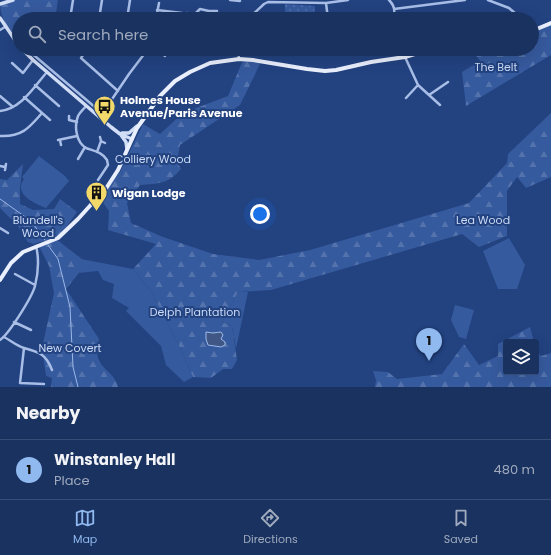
<!DOCTYPE html>
<style>
:root{--surface:#1a3260;--page:#233a66;--text:#f1f3f6;--muted:#9faabd;--line:#384d75;--accent:#90b9f0}
body{margin:0;font-family:Poppins,sans-serif;background:var(--page);color:var(--text)}
.controls{position:absolute;right:12px;bottom:12px;display:grid;overflow:hidden;border-radius:4px;box-shadow:0 4px 16px #0002}
.controls button{width:36px;height:36px;display:grid;place-items:center;padding:0;border:0;border-bottom:1px solid var(--line);background:var(--surface);color:var(--text);font:20px sans-serif}
.you{position:absolute;left:260px;top:214px;width:14px;height:14px;margin:-10px;border:3px solid #fff;border-radius:50%;background:#1a73e8;box-shadow:0 0 0 6px #1a73e833}
.badge{display:grid;place-items:center;width:26px;height:26px;border-radius:50%;background:var(--accent);color:#111;font-size:13px;font-weight:700}
.pin{position:absolute;translate:-50% -33px;filter:drop-shadow(0 1px 2px #0008)}
.pin::after{content:'';position:absolute;top:21px;width:14px;height:12px;background:inherit;clip-path:polygon(0 0,100% 0,50% 100%)}
.list{margin:0;padding:0;list-style:none}
h2{display:flex;justify-content:space-between;align-items:center;height:52px;margin:0;padding:0 16px;font-size:17px}
h2 small{font-size:13px;font-weight:400;color:var(--muted)}
.list li{display:grid;grid-template-columns:26px 1fr auto;gap:12px;align-items:center;box-sizing:border-box;height:60px;padding:0 16px;border-top:1px solid var(--line)}
.list b{display:block;font-size:15px;white-space:nowrap}
.list p{margin:0;font-size:13px;white-space:nowrap;color:var(--muted)}
.list em{font-size:13px;font-style:normal;color:var(--muted)}
.icon{flex:none;width:22px;height:22px;fill:none;stroke:currentColor;stroke-width:2;stroke-linecap:round;stroke-linejoin:round}
.map{position:relative;flex:none;width:551px;height:387px;overflow:hidden}
.search{position:absolute;background:var(--surface);box-shadow:0 4px 16px #0002;left:12px;right:12px;top:12px;height:44px;display:flex;align-items:center;gap:10px;box-sizing:border-box;padding:0 14px;border-radius:22px;color:var(--muted);font-size:15px}
.sheet{height:112px;background:var(--surface)}
nav{display:flex;justify-content:space-around;align-items:center;box-sizing:border-box;height:56px;border-top:1px solid var(--line);background:var(--surface);font-size:11px;color:var(--muted)}
nav a{display:grid;justify-items:center;gap:2px}
nav .on{color:var(--accent)}
.map>svg:first-child{display:block}
.grass{fill:#365a9e}
.forest{fill:url(#forest-firs)}
.park{fill:url(#park-dots)}
.water{fill:#405785;stroke:#9cb8e8}
.lines{fill:none;stroke-linecap:round;stroke-linejoin:round}
.stream{stroke:#9cb8e8;stroke-width:1}
.street{stroke:#a8bee7;stroke-width:2.5}
.secondary{stroke:#d2def6;stroke-width:3.5}
.primary{stroke:#eaeffd;stroke-width:4}
.labels{text-anchor:middle;dominant-baseline:central;stroke-width:4;stroke-linejoin:round;paint-order:stroke}
.park-label{font-size:11px;fill:#cbdaf5;stroke:#224280}
.poi-label{font-size:11px;font-weight:bold;fill:#fff;stroke:#224280;text-anchor:start}
</style>
<div class="map">
<svg width="551" height="387" viewBox="0 0 551 387">
<defs>
<pattern id="forest-firs" width="22" height="20" patternUnits="userSpaceOnUse"><rect width="22" height="20" fill="#365a9e"/><path d="M5 1l3.5 6h-7zM16 11l3.5 6h-7z" fill="#5473ad"/></pattern>
<pattern id="park-dots" width="8" height="8" patternUnits="userSpaceOnUse"><rect width="8" height="8" fill="#365a9e"/><path d="M2 2h.1M6 6h.1" fill="none" stroke="#5473ad" stroke-width="1.8" stroke-linecap="round"/></pattern>
</defs>
<rect width="100%" height="100%" fill="#224280"/>
<path class="grass" d="M 39,156 L 65,176 L 69,181 L 46,208 C 34,203 13,194 24,179 L 22,177 Z
M 509,238 L 525,265 L 517,289 L 498,289 L 483,251 Z
M 81,259 L 133,269 L 151,291 L 182,352 L 193,377 L 184,382 L 166,365 L 161,346 L 126,311 L 129,308 L 112,298 L 114,284 L 103,280 L 98,271 L 79,273 L 86,263 Z
M 238,292 L 248,292 L 236,349 L 232,326 L 222,322 Z
M 455,305 L 474,310 L 466,339 L 459,337 L 451,320 Z"/>
<path class="forest" d="M 6,0 L 58,0 L 55,19 L 19,19 L 19,42 C 8,29 0,19 0,2 Z
M 551,24 L 551,55 L 466,106 L 462,72 L 480,61 L 471,49 L 532,49 L 532,32 Z
M 243,60 L 261,62 L 240,105 L 180,145 L 177,162 L 181,169 C 167,185 159,183 140,185 L 127,203 L 131,223 L 163,237 L 213,254 L 259,260 L 310,250 L 469,203 L 507,163 L 508,154 L 551,113 L 551,177 L 526,188 L 517,177 L 507,191 L 507,236 L 479,247 L 462,234 L 271,290 L 238,292 L 222,322 L 232,326 L 237,360 L 232,369 L 223,369 L 211,378 L 193,377 L 182,352 L 151,291 L 133,269 L 156,244 L 108,230 L 109,211 L 99,197 L 120,172 L 143,124 L 160,134 L 183,113 L 228,96 Z
M 23,164 L 20,188 L 20,204 L 33,210 L 54,209 L 60,199 L 77,212 L 59,237 L 33,244 L 28,242 L 17,225 L 0,208 L 0,179 L 7,180 Z
M 56,239 L 87,263 L 66,289 L 99,339 C 98,343 97,348 97,352 C 98,369 115,372 118,387 L 51,387 L 52,378 L 46,376 L 42,348 L 54,293 L 49,266 L 39,246 Z
M 530,327 L 534,342 L 506,342 L 506,372 L 536,372 L 536,350 L 541,356 L 551,353 L 551,387 L 375,387 L 376,380 L 373,371 L 388,372 L 397,379 L 442,374 L 464,344 L 479,365 L 498,356 L 498,344 Z"/>
<path class="park" d="M 285,4 L 315,6 L 314,19 L 285,19 Z"/>
<path class="water" d="M 206,332 L 213,333 L 221,332 L 223,335 L 221,339 L 225,342 L 225,345 L 221,347 L 208,345 L 206,339 Z"/>
<g class="lines">
<path class="stream" d="M 0,199 L 31,221 L 45,240
M 48,245 L 58,259 L 70,307 L 73,367 L 78,387"/>
<path class="street" d="M 230,0 L 240,1
M 389,0 C 395,6 396,12 392,19
M 488,0 L 509,8 L 522,19
M 326,3 L 328,19
M 394,9 L 465,0
M 157,10 L 182,13
M 187,13 L 194,15
M 70,19 L 73,0
M 99,19 L 102,0
M 127,19 L 130,0
M 156,19 L 159,3
M 195,19 L 194,15 L 200,9 L 209,11 L 217,11
M 248,19 L 264,4 L 268,2 L 326,3 L 348,0
M 0,30 L 5,27
M 139,49 L 145,53
M 154,49 L 165,56
M 238,49 L 239,59
M 29,51 L 103,114
M 83,55 L 81,58 L 118,91
M 405,57 L 418,85 L 440,105
M 12,63 L 23,73 L 33,60
M 35,85 L 59,106
M 429,95 L 448,82
M 0,96 L 13,107
M 24,97 L 50,120
M 406,98 L 418,85
M 86,106 C 84,109 80,112 78,116 C 74,126 76,142 86,148 C 94,151 102,152 107,160 L 108,165 L 98,180
M 0,111 C 21,109 34,87 47,72
M 102,114 L 129,74 L 148,49
M 69,116 L 69,120 L 77,122
M 0,136 C 22,137 29,128 42,113
M 100,137 L 101,141 L 105,143
M 58,140 L 77,136
M 60,140 L 61,145
M 97,152 L 101,141
M 78,159 L 85,147
M 0,166 L 5,167
M 5,170 L 6,164
M 0,228 L 8,233
M 15,274 L 35,285
M 14,322 L 31,330
M 4,337 C 10,340 17,346 24,348 C 39,352 46,354 52,370
M 0,340 C 9,334 32,297 35,286 C 38,274 39,258 36,246
M 24,348 L 20,383 L 44,384"/>
<path class="secondary" d="M 0,4 L 13,0
M 0,18 L 19,46
M 22,49 L 33,60 L 111,127 L 120,134 L 132,139
M 122,133 L 129,133 L 137,126
M 121,135 L 126,142 L 127,149"/>
<path class="primary" d="M 532,31 L 551,23
M 0,280 L 11,263 L 23,252 L 58,238 L 78,219 L 107,187 L 118,170 L 137,128 L 160,96 L 175,81 L 190,72 L 210,63 L 239,59 L 253,60 L 307,69 L 325,71 L 336,70 L 371,62 L 405,57 L 431,49"/>
</g>
<defs>
<symbol id="bus-pin" viewBox="-11 -11 22 30"><path d="M0 17L-7.5 6A9.5 9.5 0 1 1 7.5 6Z" fill="#f3d96a" stroke="#224280"/><path d="M-5-6H5V4H4V6H2V4H-2V6H-4V4H-5ZM-3.5-4V0h7V-4ZM-3.5 1.2v1.5H-2V1.2ZM2 1.2v1.5H3.5V1.2Z" fill="#111"/></symbol>
<symbol id="building-pin" viewBox="-11 -11 22 30"><path d="M0 17L-7.5 6A9.5 9.5 0 1 1 7.5 6Z" fill="#f3d96a" stroke="#224280"/><path d="M-4-6H4V6H1V3H-1V6H-4ZM-2.5-4.3h1.7v1.8h-1.7ZM.8-4.3h1.7v1.8H.8ZM-2.5-1h1.7V.8h-1.7ZM.8-1h1.7V.8H.8Z" fill="#111"/></symbol>
</defs>
<g fill-rule="evenodd">
<use href="#bus-pin" x="92" y="94" width="25" height="34"/>
<use href="#building-pin" x="84" y="180" width="25" height="34"/>
</g>
<g class="labels">
<g class="park-label">
<text x="496" y="67">The Belt</text>
<text x="153" y="159">Colliery Wood</text>
<text x="38" y="220">Blundell's<tspan x="38" dy="13">Wood</tspan></text>
<text x="483" y="220">Lea Wood</text>
<text x="195" y="312">Delph Plantation</text>
<text x="70" y="348">New Covert</text>
</g>
<g class="poi-label">
<text x="120" y="100">Holmes House<tspan x="120" dy="13">Avenue/Paris Avenue</tspan></text>
<text x="112" y="193">Wigan Lodge</text>
</g>
</g>
</svg>
<div class="controls">
<button><svg class="icon" aria-label="layers" viewBox="0 0 24 24"><path d="M12 4l9 5-9 5-9-5zM3 14l9 5 9-5"/></svg></button>
</div>
<div class="you"></div>
<div class="pin badge" style="left:429px;top:361px">1</div>
<div class="search"><svg class="icon" aria-label="search" viewBox="0 0 24 24"><circle cx="10" cy="10" r="6"/><path d="M15 15l6 6"/></svg>Search here</div>
</div>
<section class="sheet">
<h2>Nearby<small></small></h2>
<ul class="list">
<li><span class="badge">1</span><div><b>Winstanley Hall</b><p>Place</p></div><em>480 m</em></li>
</ul>
</section>
<nav>
<a class="on"><svg class="icon" aria-label="map" viewBox="0 0 24 24"><path d="M3 6l6-2 6 2 6-2v14l-6 2-6-2-6 2zM9 4v14M15 6v14"/></svg>Map</a>
<a><svg class="icon" aria-label="directions" viewBox="0 0 24 24"><path d="M12 3l9 9-9 9-9-9zM9 14v-3h6M13 9l2 2-2 2"/></svg>Directions</a>
<a><svg class="icon" aria-label="saved" viewBox="0 0 24 24"><path d="M7 4h10v16l-5-4-5 4z"/></svg>Saved</a>
</nav>
